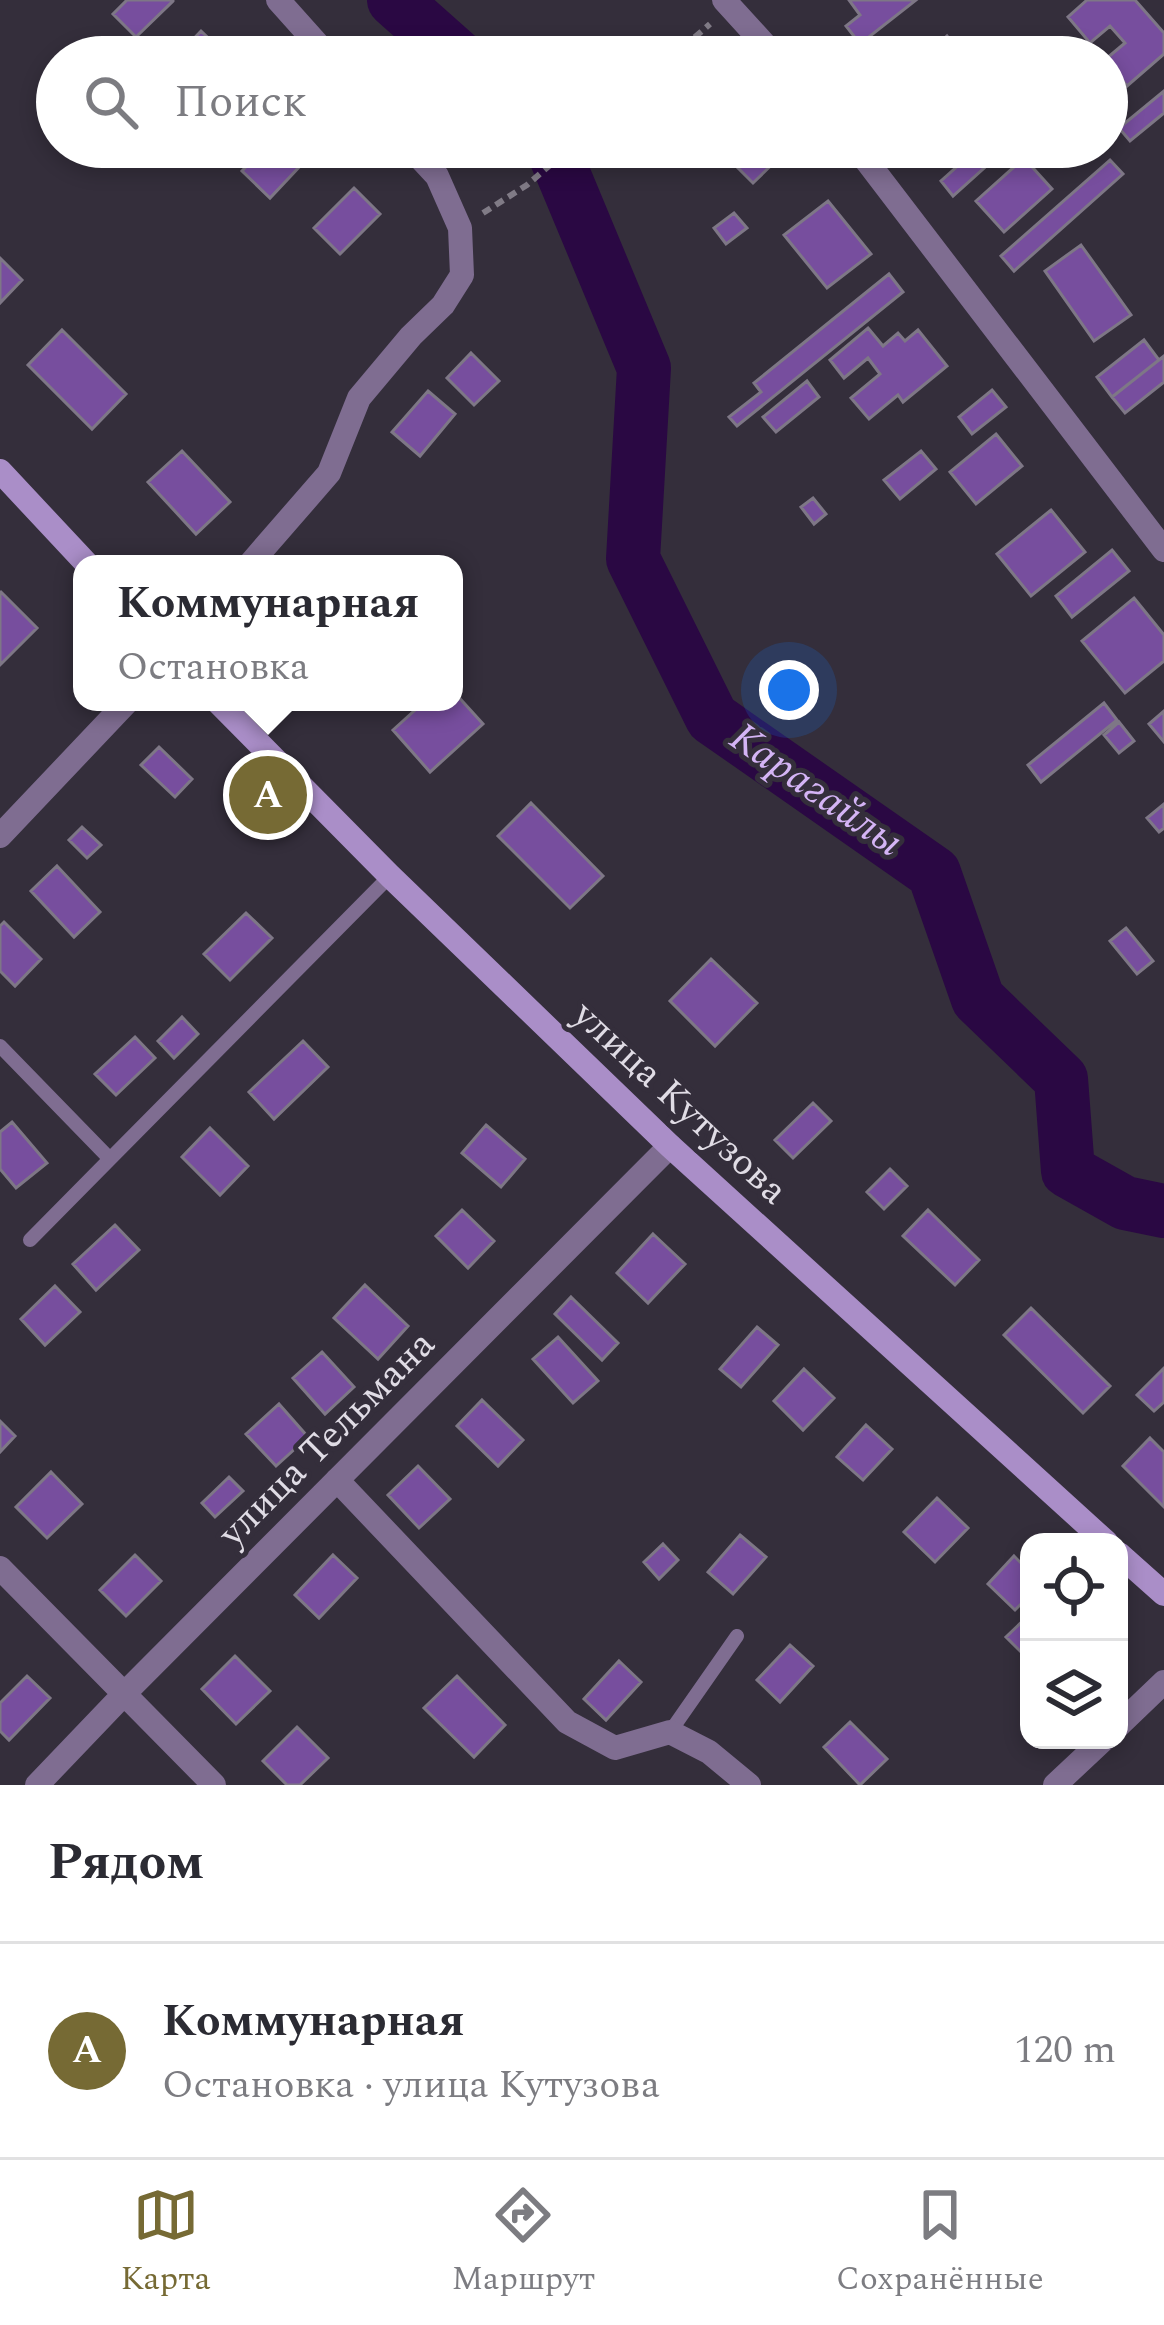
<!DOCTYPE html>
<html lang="ru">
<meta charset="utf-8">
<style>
:root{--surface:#fff;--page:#f7f7f7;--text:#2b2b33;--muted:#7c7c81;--line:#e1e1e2;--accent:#766a34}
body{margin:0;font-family:Spectral,serif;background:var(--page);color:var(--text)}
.controls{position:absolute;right:36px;bottom:36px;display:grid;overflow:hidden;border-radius:24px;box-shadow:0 6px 18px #0003}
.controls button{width:108px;height:108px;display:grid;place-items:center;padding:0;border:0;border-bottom:3px solid var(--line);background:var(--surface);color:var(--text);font:60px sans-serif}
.you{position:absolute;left:789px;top:690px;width:42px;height:42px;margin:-30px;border:9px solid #fff;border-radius:50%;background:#1a73e8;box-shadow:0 0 0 18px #1a73e833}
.badge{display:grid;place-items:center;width:78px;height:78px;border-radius:50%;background:var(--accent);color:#fff;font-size:39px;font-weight:700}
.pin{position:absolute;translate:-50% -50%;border:6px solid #fff;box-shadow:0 3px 12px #0006}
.popup{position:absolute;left:73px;top:555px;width:390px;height:156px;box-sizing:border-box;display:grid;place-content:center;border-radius:24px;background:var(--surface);filter:drop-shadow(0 3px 9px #0005);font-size:39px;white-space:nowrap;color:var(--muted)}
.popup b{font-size:45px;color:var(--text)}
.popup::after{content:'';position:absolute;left:50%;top:100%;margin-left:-24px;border:24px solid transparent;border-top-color:var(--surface)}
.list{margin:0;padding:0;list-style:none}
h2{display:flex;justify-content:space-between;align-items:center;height:156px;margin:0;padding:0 48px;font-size:51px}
h2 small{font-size:39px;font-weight:400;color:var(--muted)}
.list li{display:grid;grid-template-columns:78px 1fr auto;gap:36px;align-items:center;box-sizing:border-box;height:216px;padding:0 48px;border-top:3px solid var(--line)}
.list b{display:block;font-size:45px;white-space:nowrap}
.list p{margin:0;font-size:39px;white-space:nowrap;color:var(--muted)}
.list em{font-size:39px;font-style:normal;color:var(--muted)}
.icon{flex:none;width:66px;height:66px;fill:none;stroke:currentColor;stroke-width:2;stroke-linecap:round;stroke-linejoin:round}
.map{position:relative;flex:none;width:1164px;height:1785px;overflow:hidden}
.search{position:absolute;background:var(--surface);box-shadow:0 6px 18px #0003;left:36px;right:36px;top:36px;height:132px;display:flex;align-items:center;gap:30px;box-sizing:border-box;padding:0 42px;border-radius:66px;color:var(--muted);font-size:45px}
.sheet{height:372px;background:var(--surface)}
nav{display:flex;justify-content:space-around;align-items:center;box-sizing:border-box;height:168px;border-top:3px solid var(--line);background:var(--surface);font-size:33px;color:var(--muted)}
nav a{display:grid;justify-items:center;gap:6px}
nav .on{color:var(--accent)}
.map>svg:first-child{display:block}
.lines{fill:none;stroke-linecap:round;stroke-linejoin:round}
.river{stroke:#2a0843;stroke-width:54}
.building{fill:#774e9e;stroke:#7e7786;stroke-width:3}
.path{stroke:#807b86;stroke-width:6;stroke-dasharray:9 6;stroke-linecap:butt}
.service{stroke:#7f6d91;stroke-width:14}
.minor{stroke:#7f6d91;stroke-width:24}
.secondary{stroke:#aa8ec8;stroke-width:24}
.labels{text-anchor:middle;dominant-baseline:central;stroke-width:10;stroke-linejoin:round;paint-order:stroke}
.street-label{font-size:39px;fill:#e0dce5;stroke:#342e3b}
.water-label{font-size:42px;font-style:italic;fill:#d4b4f5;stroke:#342e3b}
</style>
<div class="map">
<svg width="1164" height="1785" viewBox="0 0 1164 1785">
<rect width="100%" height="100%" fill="#342e3b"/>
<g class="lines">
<path class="river" d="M 394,0 L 458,57
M 552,147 L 644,368 L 633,559 L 712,718 L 934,873 L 978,999 L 1061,1079 L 1068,1171 L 1125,1203 L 1164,1211"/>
</g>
<path class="building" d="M 127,0 L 173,0 L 173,1 L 136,37 L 113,14 Z
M 849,0 L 916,0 L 860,44 L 846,26 L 860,15 Z
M 1087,0 L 1135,0 L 1164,33 L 1164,54 L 1127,86 L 1107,62 L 1107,58 L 1125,43 L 1110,26 L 1090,43 L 1068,17 Z
M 201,31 L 227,56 L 227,57 L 176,57 Z
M 947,36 L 961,53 L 957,57 L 924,57 Z
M 1084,43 L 1093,55 L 1090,57 L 1067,57 Z
M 1164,91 L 1164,113 L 1130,141 L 1119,128 Z
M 265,147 L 318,147 L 270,198 L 242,171 Z
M 736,147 L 790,147 L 753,183 L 726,156 Z
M 937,147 L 968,147 L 951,162 Z
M 979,147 L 1000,147 L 1003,151 L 953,196 L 941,181 Z
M 1024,158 L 1052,189 L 1004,232 L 976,201 Z
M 1110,160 L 1123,174 L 1014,271 L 1001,256 Z
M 354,188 L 380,214 L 340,254 L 314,228 Z
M 828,201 L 871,254 L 827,288 L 784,235 Z
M 734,213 L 747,228 L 726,244 L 714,228 Z
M 1081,245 L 1131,315 L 1094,341 L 1045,271 Z
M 0,258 L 22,280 L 0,303 Z
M 889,274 L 903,292 L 737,426 L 729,417 L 761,392 L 754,383 Z
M 868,328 L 883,346 L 898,333 L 905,341 L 918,330 L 947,366 L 903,402 L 898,395 L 869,419 L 851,398 L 880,374 L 868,358 L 844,378 L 830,360 Z
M 62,330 L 126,394 L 92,429 L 28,365 Z
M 1144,340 L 1159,360 L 1112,397 L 1097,377 Z
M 471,353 L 499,381 L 474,405 L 447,378 Z
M 1164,356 L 1164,382 L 1125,413 L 1112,397 Z
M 807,381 L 819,397 L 776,432 L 763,417 Z
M 992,390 L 1006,407 L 972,434 L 959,417 Z
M 428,391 L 455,414 L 420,456 L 392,432 Z
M 996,434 L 1022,466 L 976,504 L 950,472 Z
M 182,451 L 230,502 L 196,534 L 148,482 Z
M 921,451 L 936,469 L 900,499 L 884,480 Z
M 813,498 L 826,514 L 814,524 L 801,507 Z
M 1051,510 L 1085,552 L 1031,596 L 997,554 Z
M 1112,550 L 1129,571 L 1072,617 L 1056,596 Z
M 1,592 L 37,628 L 0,665 L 0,593 Z
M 1134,598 L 1164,635 L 1164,661 L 1125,693 L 1082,641 Z
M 454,692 L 483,724 L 430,772 L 393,730 L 424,702 L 454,702 Z
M 1104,703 L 1117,720 L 1041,782 L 1028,765 Z
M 1164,711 L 1164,742 L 1149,724 Z
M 1119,722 L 1134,741 L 1119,753 L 1104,735 Z
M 159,747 L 192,779 L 175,797 L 141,765 Z
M 531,803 L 603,876 L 570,908 L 498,836 Z
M 1164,804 L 1164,828 L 1159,832 L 1147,818 Z
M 82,827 L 101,845 L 87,858 L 69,840 Z
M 57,866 L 100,912 L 74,937 L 31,891 Z
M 246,913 L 272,938 L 230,980 L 204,954 Z
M 4,922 L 41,959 L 15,986 L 0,971 L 0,926 Z
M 1126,928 L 1153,961 L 1137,974 L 1110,941 Z
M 711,959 L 757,1003 L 715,1046 L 670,1001 Z
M 182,1017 L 198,1034 L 174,1058 L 158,1041 Z
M 135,1037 L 155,1058 L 116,1095 L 95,1074 Z
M 303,1041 L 328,1067 L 274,1119 L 249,1092 Z
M 813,1103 L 831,1121 L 793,1158 L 775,1140 Z
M 12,1122 L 47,1163 L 16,1188 L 0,1169 L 0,1132 Z
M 486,1125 L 525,1159 L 501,1187 L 462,1153 Z
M 210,1128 L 248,1166 L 220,1195 L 182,1157 Z
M 890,1169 L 907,1186 L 884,1209 L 867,1192 Z
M 462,1210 L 494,1241 L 468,1268 L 436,1236 Z
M 928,1210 L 979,1260 L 955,1285 L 903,1236 Z
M 115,1225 L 139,1250 L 96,1290 L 73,1264 Z
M 653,1234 L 685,1264 L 648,1303 L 617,1273 Z
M 365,1285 L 408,1326 L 378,1359 L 334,1318 Z
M 55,1286 L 80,1312 L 45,1345 L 21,1319 Z
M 571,1297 L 618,1343 L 602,1360 L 555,1314 Z
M 1031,1308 L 1110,1386 L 1083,1413 L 1004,1335 Z
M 757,1327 L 778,1345 L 741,1387 L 720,1369 Z
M 558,1337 L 598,1381 L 573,1403 L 533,1359 Z
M 322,1352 L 354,1387 L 325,1414 L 293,1378 Z
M 1164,1368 L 1164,1402 L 1154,1411 L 1137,1395 Z
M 804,1369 L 834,1398 L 803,1430 L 774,1401 Z
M 482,1400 L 523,1440 L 498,1466 L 457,1426 Z
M 279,1404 L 308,1437 L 276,1466 L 246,1434 Z
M 0,1421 L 15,1436 L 0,1452 Z
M 866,1425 L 892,1449 L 863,1480 L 837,1457 Z
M 1150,1438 L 1164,1452 L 1164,1507 L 1123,1466 Z
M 418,1466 L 450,1499 L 419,1528 L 388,1495 Z
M 51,1472 L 82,1504 L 47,1538 L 16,1507 Z
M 229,1477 L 243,1491 L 215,1517 L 202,1503 Z
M 937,1498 L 968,1528 L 935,1562 L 904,1532 Z
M 740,1535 L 766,1557 L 733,1594 L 708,1572 Z
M 663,1544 L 678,1560 L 659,1579 L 644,1562 Z
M 135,1555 L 161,1581 L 126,1616 L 100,1590 Z
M 333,1555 L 357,1578 L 319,1618 L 295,1595 Z
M 1014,1556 L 1029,1571 L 1029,1596 L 1015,1610 L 988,1584 Z
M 1029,1615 L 1029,1642 L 1020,1651 L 1006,1637 Z
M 790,1645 L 813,1666 L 780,1702 L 757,1680 Z
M 235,1656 L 270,1691 L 236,1724 L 202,1689 Z
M 619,1661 L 641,1682 L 606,1720 L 584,1699 Z
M 27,1676 L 50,1698 L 9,1740 L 0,1731 L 0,1703 Z
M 457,1676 L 505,1725 L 474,1757 L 424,1708 Z
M 850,1722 L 887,1759 L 860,1785 L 824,1747 Z
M 297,1727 L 328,1758 L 300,1785 L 287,1785 L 263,1761 Z"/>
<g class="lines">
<path class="path" d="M 672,57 L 710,24
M 483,213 L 527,185 L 571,147"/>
<path class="service" d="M 0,1046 L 110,1159 L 390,876
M 30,1240 L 110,1159
M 670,1732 L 737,1636"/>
<path class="minor" d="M 278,0 L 329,57
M 724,0 L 776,57
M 856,147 L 1164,550
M 250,564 L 329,473 L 359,398 L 411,336 L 443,305 L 462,275 L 460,228 L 437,176 L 410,147
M 0,836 L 127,702
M 337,1480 L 567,1722 L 615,1748 L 670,1732 L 709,1752 L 749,1785
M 0,1568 L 214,1785
M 1119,1725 L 1164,1682
M 37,1785 L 125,1693 L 670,1146
M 1055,1785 L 1103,1740"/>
<path class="secondary" d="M 0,471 L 87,564
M 218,702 L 390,876 L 670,1146 L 1106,1542
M 1119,1554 L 1164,1594"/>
</g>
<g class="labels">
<g class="street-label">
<text transform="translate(680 1103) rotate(43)">улица Кутузова</text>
<text transform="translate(327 1439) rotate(-45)">улица Тельмана</text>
</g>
<g class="water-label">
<text transform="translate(816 790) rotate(35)">Карагайлы</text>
</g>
</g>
</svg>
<div class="controls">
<button><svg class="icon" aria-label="locate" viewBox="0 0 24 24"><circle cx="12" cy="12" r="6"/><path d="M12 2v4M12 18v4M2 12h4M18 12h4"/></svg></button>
<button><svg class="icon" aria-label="layers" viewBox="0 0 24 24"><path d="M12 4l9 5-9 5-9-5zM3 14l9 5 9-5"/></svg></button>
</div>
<div class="you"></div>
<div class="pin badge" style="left:268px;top:795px">A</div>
<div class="popup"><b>Коммунарная</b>Остановка</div>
<div class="search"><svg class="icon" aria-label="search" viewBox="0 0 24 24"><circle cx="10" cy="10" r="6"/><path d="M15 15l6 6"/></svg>Поиск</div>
</div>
<section class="sheet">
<h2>Рядом<small></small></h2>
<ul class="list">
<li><span class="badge">A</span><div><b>Коммунарная</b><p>Остановка · улица Кутузова</p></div><em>120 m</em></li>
</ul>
</section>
<nav>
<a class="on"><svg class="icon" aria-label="map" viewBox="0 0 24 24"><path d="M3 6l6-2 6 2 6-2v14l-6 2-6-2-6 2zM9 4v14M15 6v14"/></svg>Карта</a>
<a><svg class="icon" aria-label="directions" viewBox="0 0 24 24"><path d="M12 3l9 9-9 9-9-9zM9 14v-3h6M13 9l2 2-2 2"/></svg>Маршрут</a>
<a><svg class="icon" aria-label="saved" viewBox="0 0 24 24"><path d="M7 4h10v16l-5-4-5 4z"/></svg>Сохранённые</a>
</nav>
